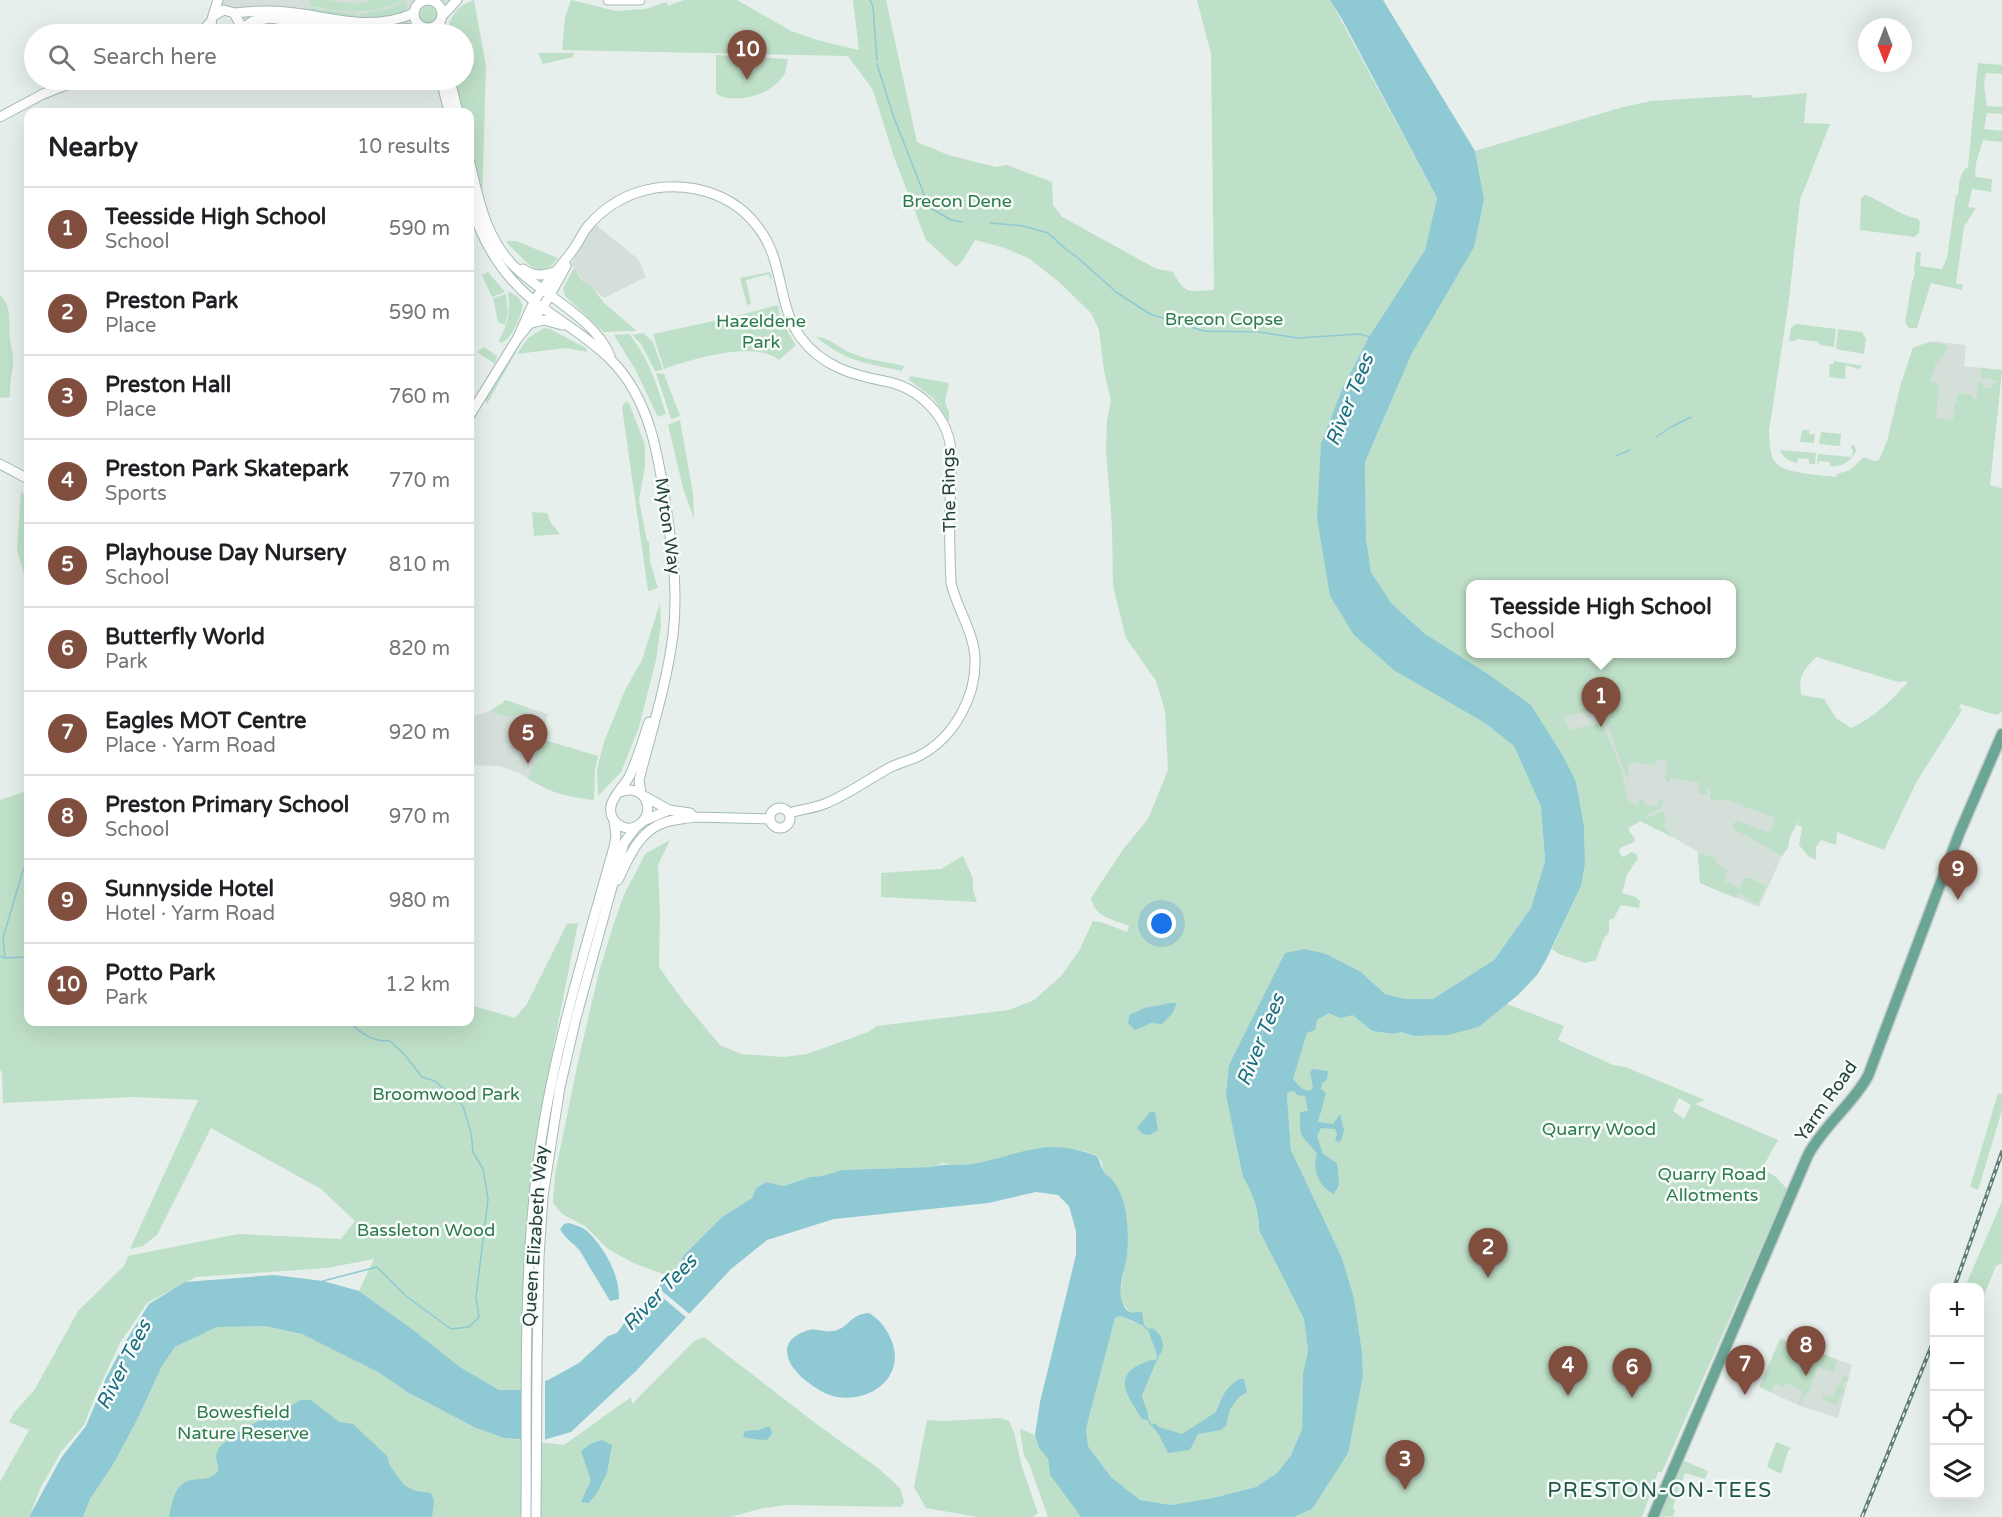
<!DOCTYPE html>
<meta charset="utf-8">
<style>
:root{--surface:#fff;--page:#f6f6f6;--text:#202124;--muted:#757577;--line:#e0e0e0;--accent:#7f4e3f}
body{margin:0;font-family:"Varela Round",sans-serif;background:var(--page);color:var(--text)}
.controls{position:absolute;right:18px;bottom:18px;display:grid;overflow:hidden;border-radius:12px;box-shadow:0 6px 24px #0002}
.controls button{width:54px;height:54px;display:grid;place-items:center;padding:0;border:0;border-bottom:2px solid var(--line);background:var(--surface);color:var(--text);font:30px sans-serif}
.compass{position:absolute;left:1858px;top:18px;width:54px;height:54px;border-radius:50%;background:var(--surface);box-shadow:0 6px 24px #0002;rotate:180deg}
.you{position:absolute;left:1162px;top:924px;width:21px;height:21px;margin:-15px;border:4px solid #fff;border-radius:50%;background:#1a73e8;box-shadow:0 0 0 9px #1a73e833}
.badge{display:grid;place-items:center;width:39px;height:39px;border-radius:50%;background:var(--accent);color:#fff;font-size:20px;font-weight:700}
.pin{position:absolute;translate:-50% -50px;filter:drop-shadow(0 2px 3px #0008)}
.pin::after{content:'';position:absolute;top:32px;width:21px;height:18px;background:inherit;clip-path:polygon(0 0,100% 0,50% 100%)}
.popup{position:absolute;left:1466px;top:580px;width:270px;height:78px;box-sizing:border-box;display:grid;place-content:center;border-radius:12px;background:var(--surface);filter:drop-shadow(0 2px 4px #0005);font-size:20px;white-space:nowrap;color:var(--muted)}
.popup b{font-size:22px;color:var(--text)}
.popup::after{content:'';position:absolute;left:50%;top:100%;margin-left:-12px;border:12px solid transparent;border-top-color:var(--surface)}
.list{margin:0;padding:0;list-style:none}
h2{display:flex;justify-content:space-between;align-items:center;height:78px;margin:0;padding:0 24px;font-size:26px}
h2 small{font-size:20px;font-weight:400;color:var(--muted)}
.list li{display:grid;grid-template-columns:39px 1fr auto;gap:18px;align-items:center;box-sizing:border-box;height:84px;padding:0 24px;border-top:2px solid var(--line)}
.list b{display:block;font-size:22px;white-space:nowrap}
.list p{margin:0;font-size:20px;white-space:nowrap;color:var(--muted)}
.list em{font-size:20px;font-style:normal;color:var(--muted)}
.icon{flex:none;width:33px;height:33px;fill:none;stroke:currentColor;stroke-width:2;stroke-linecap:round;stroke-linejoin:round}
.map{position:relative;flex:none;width:2002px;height:1517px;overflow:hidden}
.search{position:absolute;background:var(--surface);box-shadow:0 6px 24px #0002;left:24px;top:24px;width:450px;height:66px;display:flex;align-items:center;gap:15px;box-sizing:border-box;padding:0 21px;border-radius:33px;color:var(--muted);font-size:22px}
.panel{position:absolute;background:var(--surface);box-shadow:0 6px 24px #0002;left:24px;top:108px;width:450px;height:918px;border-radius:12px}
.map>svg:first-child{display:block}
.built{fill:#d4dfda}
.green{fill:#bfe0c8;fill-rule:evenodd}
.water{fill:#8ec9d4}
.pier{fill:#e6efeb}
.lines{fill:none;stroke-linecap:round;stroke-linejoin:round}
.stream{stroke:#8ec9d4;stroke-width:1.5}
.secondary-casing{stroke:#a4bbb3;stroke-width:11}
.primary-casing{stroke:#c2cac8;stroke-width:13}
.secondary{stroke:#fff;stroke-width:9}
.primary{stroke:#6aa596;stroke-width:10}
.rail-casing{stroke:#5f7d75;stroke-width:4}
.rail{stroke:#f7fbf9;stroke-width:1.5;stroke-dasharray:4.5;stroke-linecap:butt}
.labels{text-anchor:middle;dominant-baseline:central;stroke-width:5;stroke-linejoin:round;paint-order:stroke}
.park-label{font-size:18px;fill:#2d7a4b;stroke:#f7fbf9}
.street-label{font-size:18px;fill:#24423a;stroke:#f7fbf9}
.water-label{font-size:20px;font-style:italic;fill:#1c6f80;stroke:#f7fbf9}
.quarter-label{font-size:21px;letter-spacing:1.5px;fill:#1f5548;stroke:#f7fbf9}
</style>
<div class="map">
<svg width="2002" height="1517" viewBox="0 0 2002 1517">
<rect width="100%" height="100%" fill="#e6efeb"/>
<path class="built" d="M 223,0 L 453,0 L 405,24 L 369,27 L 277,15 L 239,20 L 223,11 Z
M 595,224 L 638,259 L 646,277 L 604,298 L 583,280 L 571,264 Z
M 1931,341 L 1966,345 L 1964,366 L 2002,370 L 1989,488 L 1887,483 L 1888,436 L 1901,383 L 1913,348 Z
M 1371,572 L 1582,584 L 1470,584 L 1470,654 L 1551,688 L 1566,687 L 1581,689 L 1802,812 L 1759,907 L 1700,883 L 1698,852 L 1658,828 L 1640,821 L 1608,821 L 1488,674 L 1391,603 Z
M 505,700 L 548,714 L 541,739 L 598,756 L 595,769 L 594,800 L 559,794 L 546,789 L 517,772 L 499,766 L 470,765 L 470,717 L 488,712 L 503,703 Z
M 1780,1338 L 1852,1365 L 1838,1418 L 1800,1406 L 1759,1387 Z"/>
<path class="green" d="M 310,0 L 327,0 L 354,4 L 372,0 L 404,0 C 374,16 342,12 310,6 Z
M 474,0 L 486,66 L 482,202 L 470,150 L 470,112 L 460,112 L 453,80 L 464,80 L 464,34 L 447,34 L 447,32 C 452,15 456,6 474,0 Z
M 571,0 L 616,11 L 645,9 L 667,2 L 668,6 L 684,0 L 737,0 L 791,31 L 817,40 L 859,50 L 853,0 L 886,0 L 917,142 L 948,155 L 996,167 L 1007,165 L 1052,182 L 1053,205 L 1062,217 L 1157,269 L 1173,272 C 1186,296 1189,291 1214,290 L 1211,54 L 1197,0 L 1330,0 L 1437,198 L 1425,250 L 1369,337 L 1343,387 L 1321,443 L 1395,671 L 1485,723 L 1514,746 L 1541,807 L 1545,861 L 1531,908 L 1494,960 L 1433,999 L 1405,999 L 1385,994 L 1361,972 L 1256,1014 L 1229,1065 L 1243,1177 C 1253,1194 1259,1212 1259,1230 L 1304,1319 L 1308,1351 L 1303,1373 L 1302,1429 L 1291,1455 L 1277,1473 L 1256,1487 L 1213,1498 L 1171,1505 L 1140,1500 L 1111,1477 L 1088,1446 L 1086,1429 L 1115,1318 L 1121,1316 L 1135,1323 L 1133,1314 L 1129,1312 L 1123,1303 L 1120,1293 L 1127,1254 L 1115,1183 L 1103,1171 L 1102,1163 L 1097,1155 L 1078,1150 L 957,1166 L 944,1163 L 931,1167 L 842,1170 L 822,1176 L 810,1177 L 784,1186 L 766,1182 L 756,1188 L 752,1198 L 722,1217 L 683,1256 L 678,1270 L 666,1275 L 633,1263 L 608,1249 L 585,1226 L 562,1214 L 553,1203 L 555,1174 L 578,1062 L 599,972 L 613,926 L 624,895 L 645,854 L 670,840 L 658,865 L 660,915 L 659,967 L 684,1002 L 720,1045 L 741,1054 L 784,1057 L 807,1054 L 832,1045 L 868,1032 L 877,1026 L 1009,1010 L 1034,1000 L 1061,976 L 1079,951 L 1093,921 L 1104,923 L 1127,932 L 1129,926 C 1114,920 1094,917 1091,898 L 1124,848 L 1148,819 L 1168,770 L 1165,711 L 1156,681 L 1126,638 L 1113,586 L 1112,527 L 1106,449 L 1107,420 L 1111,401 L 1104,371 L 1099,330 L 1091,313 L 1059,282 L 1030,259 L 1005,248 L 975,240 L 963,260 L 956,267 L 926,240 L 894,157 L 873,90 L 848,56 L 562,50 L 565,18 Z
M 407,1 L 407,8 L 401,15 L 359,21 L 361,14 L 388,9 Z
M419 15a9 9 0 1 1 18 0a9 9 0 1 1-18 0Z
M 310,8 L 356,14 L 356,20 L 312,11 Z
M 538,53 L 574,53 L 573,57 L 543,64 Z
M 716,55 L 788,59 C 787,63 786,69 785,73 C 773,95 737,105 716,94 Z
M 1978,63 L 2002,65 L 2002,74 L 1986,73 L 1984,85 L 1987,106 L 2002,107 L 2002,114 L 1987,113 L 1984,129 L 2002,131 L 2002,142 L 1983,140 L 1976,163 L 1975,177 L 1992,179 L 1991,192 L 1972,189 L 1968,207 L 1976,208 L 1964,227 L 1956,283 L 1963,285 L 1962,290 L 1931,283 L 1917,328 L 1909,328 L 1905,323 L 1912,282 L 1915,274 L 1914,271 L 1916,252 L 1921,252 L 1920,266 L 1942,269 L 1947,258 L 1956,195 L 1958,195 C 1959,185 1959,172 1968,167 Z
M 1807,93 L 1804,123 L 1830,124 L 1800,200 L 1789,300 L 1769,431 C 1770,441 1769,455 1776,463 C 1785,474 1822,475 1836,477 L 1837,474 L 1850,470 L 1864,457 L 1874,461 L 1879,460 L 1889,436 L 1900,388 L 1913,348 C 1925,343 1938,338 1949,348 L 1935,365 L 1934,372 L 1932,372 L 1931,382 L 1939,383 L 1936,418 L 1953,420 L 1955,402 L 1958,402 L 1956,396 L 1959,396 L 1959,393 L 1972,395 L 1972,398 L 1975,399 L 1976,404 L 1978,382 L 1983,383 L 1983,387 L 1992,388 L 1992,383 L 1996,383 L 1996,380 L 1980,377 L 1981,368 L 2002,370 L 1990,485 L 2002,488 L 2002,712 L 1996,715 L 1961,704 L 1959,709 L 1962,709 L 1959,715 L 1917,781 L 1884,850 L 1837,832 L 1836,845 L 1821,840 L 1816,847 L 1816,860 L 1809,857 L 1799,845 L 1802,827 L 1797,825 L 1800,818 L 1790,835 L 1788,848 L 1782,856 L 1732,828 L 1736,820 L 1770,833 L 1775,818 L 1730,801 L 1710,799 L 1710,788 L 1708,788 L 1707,795 L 1698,793 L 1700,783 L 1671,778 L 1669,782 L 1666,782 L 1665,777 L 1667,761 L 1657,759 L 1655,765 L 1630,762 L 1628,766 L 1628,781 L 1607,724 L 1600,715 L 1598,709 L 1564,717 L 1569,730 L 1602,722 L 1620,766 L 1627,797 L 1629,801 L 1638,806 L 1639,799 L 1645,800 L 1644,805 L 1657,807 L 1659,800 L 1664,801 L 1662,807 L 1645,816 L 1646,818 L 1661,812 L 1664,813 L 1666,821 L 1663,824 L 1672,837 L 1640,821 L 1629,828 L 1629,831 L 1635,839 L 1634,842 L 1620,848 L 1619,852 L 1623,857 L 1632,852 L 1636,854 L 1638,858 L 1627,875 L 1622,893 L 1636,897 L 1640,901 L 1639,908 L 1621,905 L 1614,918 L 1609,920 L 1609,933 L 1604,938 L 1596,960 L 1586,963 L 1559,954 L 1552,949 L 1581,886 L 1585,864 L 1584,826 L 1576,782 L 1531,705 L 1488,674 L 1424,633 L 1391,603 L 1371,572 L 1366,538 L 1365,462 L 1412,353 L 1484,199 L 1475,151 L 1623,107 L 1651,101 L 1746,95 L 1751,95 L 1753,98 ZM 1470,584 L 1732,584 L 1732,654 L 1470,654 ZM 1816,657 L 1898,682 L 1907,681 L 1906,685 C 1900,688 1898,694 1892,699 C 1880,710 1867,721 1851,728 L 1836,718 L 1824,699 L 1801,695 C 1798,675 1804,670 1816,657 Z
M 1865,195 C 1883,201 1899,215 1918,219 L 1920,223 L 1919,233 L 1914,237 L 1860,230 L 1861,198 Z
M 506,241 L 516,241 L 558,258 C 544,278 532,269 519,255 C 515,250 510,247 506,241 Z
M 574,268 L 582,280 L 592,287 L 604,303 L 637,331 L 604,332 L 565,296 L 563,288 Z
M 488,272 L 505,292 L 492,297 L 482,275 Z
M 770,272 L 772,278 L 770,279 L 769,274 L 746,280 L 751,304 L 747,305 L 740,278 Z
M 508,291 L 518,297 L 523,306 C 520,319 513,336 502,343 L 498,341 C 509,325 510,311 508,291 Z
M 506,294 L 508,312 L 505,325 L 498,322 L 493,298 Z
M 0,295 C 13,307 8,324 10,340 C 11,348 14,355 13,364 C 12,375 9,385 10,397 L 0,398 Z
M 778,305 L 781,321 L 796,345 L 779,360 C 757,340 690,359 664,369 L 653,334 L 732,317 Z
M 1796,324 L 1836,329 L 1834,347 L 1820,345 L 1819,342 L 1796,339 L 1796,341 L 1789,341 L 1791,328 Z
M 544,328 L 550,329 L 586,348 L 587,352 L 566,348 L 517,354 L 528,338 Z
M 1838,329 L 1862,332 L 1866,339 L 1864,354 L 1836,349 Z
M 643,333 L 653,342 L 663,370 L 655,371 L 641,344 L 632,335 Z
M 629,334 C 649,358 657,385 666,414 L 658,417 L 635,369 L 614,335 Z
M 816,337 C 829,337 839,348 851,353 C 868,360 887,362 904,366 L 902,371 C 865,363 847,362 816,337 Z
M 522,341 L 487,404 L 485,399 Z
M 484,347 L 497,356 L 495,364 L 477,352 Z
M 1834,361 L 1863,366 L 1858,369 L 1846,365 L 1845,379 L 1829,377 L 1830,364 L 1833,364 Z
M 656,373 L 664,374 L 680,416 L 671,419 Z
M 910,376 L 949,383 L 945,402 L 949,412 L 949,422 L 933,398 L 909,380 Z
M 625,402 L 629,403 L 645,445 L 645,467 L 639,500 L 647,541 L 649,542 L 650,562 L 658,588 L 648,591 L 622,407 Z
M 680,420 L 693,494 L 694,519 L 683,488 L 668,425 Z
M 1802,430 L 1809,430 L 1809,434 L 1815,434 L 1814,443 L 1800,442 Z
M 1821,432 L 1841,434 L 1840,446 L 1819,444 Z
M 1851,445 L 1855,446 L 1856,451 C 1850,462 1843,467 1830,466 L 1830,462 L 1819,461 L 1818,465 L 1817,464 L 1818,454 L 1852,457 L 1853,449 L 1851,449 Z
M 1780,450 L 1816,453 L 1815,464 L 1809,464 L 1809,459 L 1798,458 L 1797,463 C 1789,462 1783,457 1780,450 Z
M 21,491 L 28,499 L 28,591 L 17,549 Z
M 532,512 L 547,513 L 551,523 L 560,534 L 534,536 Z
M 660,603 L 661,625 L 656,660 L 639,727 L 621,772 L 598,796 L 597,769 L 604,742 L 625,690 L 642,660 Z
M 505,700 L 528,708 L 526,714 C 514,716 502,719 491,710 L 503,703 Z
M 547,741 L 598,756 L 595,769 L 594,800 C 569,798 549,791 528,779 L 536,761 L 534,747 L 536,744 L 545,746 Z
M 28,786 L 28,1022 L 470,1022 L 470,1005 L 515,1018 L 527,1004 L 567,924 L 578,923 L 553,1049 L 531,1181 L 525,1249 L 522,1332 L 522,1390 L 499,1390 L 460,1367 L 412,1329 L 359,1291 L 374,1259 L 327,1268 L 196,1277 L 147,1303 L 120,1343 L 97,1392 L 84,1425 L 61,1452 L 40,1489 L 29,1517 L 0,1517 L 0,1482 L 29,1430 L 9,1422 L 14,1413 L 35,1389 L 78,1311 L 124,1266 L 128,1256 L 238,1234 L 341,1239 L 355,1221 L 321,1189 L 211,1128 L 157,1235 L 143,1246 L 130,1249 L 198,1100 L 134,1097 L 3,1103 L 2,1073 L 0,1069 L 0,800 L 26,791 Z
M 1698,853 L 1713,857 L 1718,864 L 1727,871 L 1724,881 L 1740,888 L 1744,878 L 1750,878 L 1766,886 L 1758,904 L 1738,893 L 1736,898 L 1700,883 Z
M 963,856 L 973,879 L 973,890 L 977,902 L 881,897 L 881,873 L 941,869 Z
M 1507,1004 L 1564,1026 L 1558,1040 L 1613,1065 L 1625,1067 L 1705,1100 L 1695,1104 L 1778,1140 L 1764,1165 L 1764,1170 L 1776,1177 L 1787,1189 L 1662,1472 L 1658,1472 L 1642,1517 L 1294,1517 L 1312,1509 L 1363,1376 L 1362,1352 L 1354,1298 L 1342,1258 L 1291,1150 L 1287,1096 L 1307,1033 L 1317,1020 L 1329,1013 L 1353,1014 L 1372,1031 L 1394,1034 L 1401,1032 L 1414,1036 L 1447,1035 L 1479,1027 ZM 1679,1098 L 1691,1105 L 1684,1119 L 1673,1111 Z
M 1998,1093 L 2002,1094 L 2002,1110 L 1978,1190 L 1970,1187 Z
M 2002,1201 L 2002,1263 L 1996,1266 L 1980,1305 L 1980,1288 L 1965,1287 Z
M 265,1326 L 302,1334 L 328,1346 L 378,1372 L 407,1392 L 476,1428 L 504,1438 L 564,1445 L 631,1397 L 632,1404 L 694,1341 L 704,1337 L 815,1423 L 878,1468 L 900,1488 L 904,1502 L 901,1507 L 785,1505 L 759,1509 L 731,1517 L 83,1517 L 90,1499 L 114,1463 L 137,1420 L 162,1366 L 175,1347 L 217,1327 Z
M 1782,1340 L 1793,1344 L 1789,1356 L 1810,1363 L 1815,1351 L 1837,1360 L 1833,1372 L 1818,1367 L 1808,1394 L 1806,1394 L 1800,1404 L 1798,1404 L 1803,1392 L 1800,1389 L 1785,1383 L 1783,1387 L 1777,1384 L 1774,1385 L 1772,1392 L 1760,1387 L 1779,1342 Z
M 1844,1375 L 1849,1377 L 1847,1381 L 1844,1381 L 1842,1388 L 1845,1389 L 1843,1395 L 1840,1395 L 1837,1405 L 1822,1399 L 1823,1395 L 1833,1398 L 1837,1386 L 1840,1386 Z
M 1001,1418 L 1009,1421 L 1014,1432 L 1022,1467 L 1038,1513 L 1033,1517 L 977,1517 L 926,1508 L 914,1487 L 927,1420 L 943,1421 Z
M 1020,1429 L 1035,1435 L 1039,1448 L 1048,1459 L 1050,1475 L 1081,1517 L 1048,1517 L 1030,1466 L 1024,1456 Z
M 1776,1442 L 1791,1448 L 1788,1451 L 1782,1472 L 1779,1473 L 1767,1467 Z
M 1682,1460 L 1708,1471 L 1705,1479 L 1685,1473 L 1673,1507 L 1675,1511 L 1673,1516 L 1657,1517 Z"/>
<path class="water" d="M 1330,0 L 1383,0 L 1475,151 L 1484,199 L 1474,247 L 1412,353 L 1365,462 L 1366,538 L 1371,572 L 1391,603 L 1424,633 L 1488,674 L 1531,705 L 1563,756 L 1576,782 L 1584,826 L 1585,864 L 1581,886 L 1546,960 L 1537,975 L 1519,994 L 1479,1027 L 1448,1035 L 1414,1036 L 1401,1032 L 1394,1034 L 1372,1031 L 1353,1015 L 1340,1018 L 1329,1013 L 1317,1020 L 1315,1030 L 1307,1033 L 1293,1079 L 1302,1089 L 1310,1091 L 1313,1087 L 1310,1072 L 1313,1069 L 1328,1071 L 1327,1080 L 1322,1083 L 1321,1089 L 1326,1093 L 1318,1122 L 1333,1124 L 1340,1114 L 1344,1130 L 1341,1141 L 1338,1142 L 1335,1140 L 1337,1134 L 1335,1129 L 1321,1128 L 1317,1136 L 1323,1154 L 1337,1163 L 1339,1185 L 1334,1194 C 1319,1187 1312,1171 1317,1154 C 1314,1149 1311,1147 1307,1142 C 1298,1134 1300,1123 1300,1112 L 1308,1111 L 1305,1096 L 1297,1095 L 1294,1091 L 1288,1092 L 1287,1096 L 1291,1150 L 1342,1258 L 1354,1298 L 1362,1352 L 1363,1376 L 1348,1453 L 1312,1509 L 1294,1517 L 1081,1517 L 1050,1475 L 1048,1459 L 1039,1448 L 1035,1435 L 1040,1402 L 1076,1255 L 1076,1231 L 1069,1206 L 1058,1195 L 1036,1192 L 988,1203 L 834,1219 L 767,1240 L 731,1269 L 637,1370 L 571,1432 L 540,1441 L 504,1438 L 476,1428 L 407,1392 L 378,1372 L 302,1334 L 265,1326 L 217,1327 L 175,1347 L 162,1366 L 137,1420 L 114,1463 L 90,1499 L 83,1517 L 29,1517 L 61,1458 L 86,1426 L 106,1378 L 124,1344 L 149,1304 L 185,1282 L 274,1275 L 323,1281 L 359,1291 L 412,1329 L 460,1367 L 499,1390 L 522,1390 L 550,1379 L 579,1363 L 608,1336 L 617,1333 L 633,1311 L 650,1302 L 666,1275 L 678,1270 L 683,1256 L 722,1217 L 752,1198 L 756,1188 L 766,1182 L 784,1186 L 810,1177 L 822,1176 L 842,1170 L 931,1167 C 946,1163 957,1166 972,1164 C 996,1160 1018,1151 1041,1148 C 1059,1145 1080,1150 1097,1156 C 1100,1161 1101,1168 1104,1172 C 1107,1176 1112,1178 1114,1182 C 1128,1200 1129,1233 1127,1255 C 1126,1269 1117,1286 1122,1301 C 1128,1316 1130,1312 1142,1312 L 1144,1326 L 1121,1316 L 1115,1318 L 1086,1429 L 1088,1446 L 1111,1477 L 1140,1500 L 1171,1505 L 1213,1498 L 1256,1487 L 1277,1473 L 1291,1455 L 1302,1429 L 1303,1373 L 1308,1351 L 1304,1319 L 1259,1230 C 1259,1211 1253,1194 1243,1177 L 1226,1095 L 1229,1065 L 1285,953 L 1305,949 L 1326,954 L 1361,972 L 1385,994 L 1405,999 L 1433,999 L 1494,960 L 1531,908 L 1545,861 L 1541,807 L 1514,746 L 1485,723 L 1395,671 L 1354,635 L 1330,596 L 1317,518 L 1321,443 L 1343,387 L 1369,337 L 1425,250 L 1437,198 L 1343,21 Z
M 1169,1003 L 1177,1003 L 1172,1014 L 1162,1024 L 1151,1023 L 1135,1030 L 1128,1023 L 1130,1014 C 1137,1013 1143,1007 1149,1007 C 1157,1006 1162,1005 1169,1003 Z
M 1150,1112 L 1155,1112 L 1158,1130 L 1150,1135 L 1143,1134 L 1137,1128 Z
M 569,1223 C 575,1225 582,1227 587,1231 C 604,1247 620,1275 619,1299 L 610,1301 L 580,1251 C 574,1243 565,1239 560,1229 L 564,1224 Z
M 869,1313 C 879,1319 885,1327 890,1337 C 908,1374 873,1403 837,1397 C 826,1395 817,1389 809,1383 C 789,1369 773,1342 806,1331 C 815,1327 824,1333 833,1331 C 848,1329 850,1314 869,1313 Z
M 1152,1328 C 1162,1334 1166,1344 1160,1355 L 1157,1355 L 1148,1330 Z
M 1152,1360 L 1157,1360 L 1142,1395 C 1143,1404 1150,1412 1148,1420 L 1142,1419 C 1125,1393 1110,1372 1152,1360 Z
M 1239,1379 L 1244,1379 L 1247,1392 L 1239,1397 L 1230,1409 L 1226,1426 L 1221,1430 L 1198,1434 L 1190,1450 L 1168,1453 L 1159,1435 L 1151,1425 L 1155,1423 L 1159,1427 L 1182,1434 L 1216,1412 C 1223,1396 1224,1389 1239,1379 Z
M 301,1400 L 311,1400 L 339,1422 L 353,1424 L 387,1456 L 390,1466 L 404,1485 L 416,1491 L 431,1493 L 434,1501 L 432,1517 L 169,1517 C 172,1504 174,1483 191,1480 C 202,1478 210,1481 218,1471 C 219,1464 214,1458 217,1452 C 225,1433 282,1411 301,1400 Z
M 766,1427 L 770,1427 L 772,1434 L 767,1440 C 761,1440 747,1439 743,1436 L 745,1431 L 759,1430 Z
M 602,1440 L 612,1445 L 607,1473 L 597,1493 L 589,1503 L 581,1502 L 591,1480 L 581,1451 L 592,1443 Z"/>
<path class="pier" d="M 656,1286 L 692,1316 L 689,1320 L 654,1290 Z
M 545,1378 L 545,1443 L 522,1443 L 522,1386 Z"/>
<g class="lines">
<path class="stream" d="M 870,0 L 873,7 L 877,60
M 877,64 L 893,115 L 929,207 L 951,220 L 962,222
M 990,223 L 1023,226 L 1048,233 L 1068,251 L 1077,257 L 1116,292 L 1150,314 L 1204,331 L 1259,332 L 1298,338 L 1359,334 L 1370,337
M 1656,437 L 1671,427 L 1691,417
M 1616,456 L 1630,450
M 0,956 L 5,958 L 28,957
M 5,958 L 3,938 L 24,867 L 28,857
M 323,1281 L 377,1267 L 406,1296 L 451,1329 L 469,1327 L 479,1317 L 476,1297 L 488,1199 L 483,1169 L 473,1152 L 471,1133 L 463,1106 L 435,1081 L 422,1077 L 405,1055 L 390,1041 C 374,1042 360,1033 350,1022
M 1144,1326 L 1148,1330
M 1157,1360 L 1158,1355
M 1148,1420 L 1151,1425"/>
<defs>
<path id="secondary" d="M414 14a14 14 0 1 1 28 0a14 14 0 1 1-28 0Z
M 608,0 L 640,0
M 234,13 C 252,11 268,10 286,12 C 331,16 369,33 414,13
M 443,15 L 457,0
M 213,16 L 224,10 L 234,13 L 240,24 L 237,33
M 440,22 L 441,34
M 238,31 L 253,21 L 270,18 L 357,31 L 385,31 L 422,27
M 199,34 L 211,22
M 214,34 L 211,22 L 218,0
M 441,80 L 449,112
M 450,80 L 458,112
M 0,117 L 43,94 L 79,80
M 470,163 C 479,202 487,243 519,271 C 546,296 596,320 610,356
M 470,200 C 481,241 501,274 534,301 C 559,321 587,336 610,359 C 651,399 659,459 667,513 C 673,554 678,593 673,635 C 667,683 651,733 639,780 L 641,793
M 523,269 C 534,277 544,276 557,271
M 532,323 L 544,320 L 562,325
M 517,339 C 523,327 528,314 534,302 C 545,282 562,266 575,247 C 580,240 583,231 589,225 C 616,194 656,181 696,189 C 720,194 742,206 757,226 C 785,260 776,304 801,338 C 822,366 852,375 884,381 C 918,387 948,415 951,451 C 952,471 950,491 950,510 C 949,535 950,559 951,583 C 957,609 973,630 975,657 C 977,696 954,738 919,756 C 909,761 898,763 889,768 C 869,779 850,793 829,802 C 817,808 802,809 789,813
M 470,415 L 517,339 L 543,307 L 566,266
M 0,464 L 28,479
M 620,792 C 646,782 658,814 637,826 C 624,833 608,821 611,806 C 613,795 625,786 630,775 C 638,758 643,740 649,722
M 644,796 L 669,810 L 690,813 L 694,817 L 770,819
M770 818a10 10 0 1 1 20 0a10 10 0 1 1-20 0Z
M 643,821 L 669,810
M 618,880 C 629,857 639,830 666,822 C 675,819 685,819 694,817
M 526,1517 C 527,1392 522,1265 541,1141 C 556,1041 587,944 614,847 L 616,836 L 614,821
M 536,1517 L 537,1362 L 539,1257 L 543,1196 L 560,1087 L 576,1018 L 624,843 L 636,827"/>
<path id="primary" d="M 1653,1517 L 1808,1155 C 1824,1125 1852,1105 1868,1076 L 1959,834 L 2002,734"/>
</defs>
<use href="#secondary" class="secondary-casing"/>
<use href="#primary" class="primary-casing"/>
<use href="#secondary" class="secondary"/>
<use href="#primary" class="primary"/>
<defs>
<path id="rail" d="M 1954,1288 L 2002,1152
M 1862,1517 L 1934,1340"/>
</defs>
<use href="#rail" class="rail-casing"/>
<use href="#rail" class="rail"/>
</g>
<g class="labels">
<g class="park-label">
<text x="957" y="201">Brecon Dene</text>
<text x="1224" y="319">Brecon Copse</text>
<text x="761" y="321">Hazeldene<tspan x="761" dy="21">Park</tspan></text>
<text x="446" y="1094">Broomwood Park</text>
<text x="1599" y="1129">Quarry Wood</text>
<text x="1712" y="1174">Quarry Road<tspan x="1712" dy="21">Allotments</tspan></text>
<text x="426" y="1230">Bassleton Wood</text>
<text x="243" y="1412">Bowesfield<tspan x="243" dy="21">Nature Reserve</tspan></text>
</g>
<g class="street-label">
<text transform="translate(949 490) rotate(-91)">The Rings</text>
<text transform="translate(668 526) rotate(82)">Myton Way</text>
<text transform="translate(1826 1101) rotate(-55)">Yarm Road</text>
<text transform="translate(535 1236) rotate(-86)">Queen Elizabeth Way</text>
</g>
<g class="water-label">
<text transform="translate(1350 400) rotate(-68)">River Tees</text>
<text transform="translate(1261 1040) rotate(-68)">River Tees</text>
<text transform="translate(660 1293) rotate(-46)">River Tees</text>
<text transform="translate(124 1365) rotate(-63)">River Tees</text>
</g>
<g class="quarter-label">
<text x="1660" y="1490">PRESTON-ON-TEES</text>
</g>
</g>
</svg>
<div class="controls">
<button>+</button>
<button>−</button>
<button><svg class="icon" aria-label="locate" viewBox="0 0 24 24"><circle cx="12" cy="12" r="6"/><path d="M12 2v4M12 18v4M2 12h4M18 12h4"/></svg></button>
<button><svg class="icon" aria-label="layers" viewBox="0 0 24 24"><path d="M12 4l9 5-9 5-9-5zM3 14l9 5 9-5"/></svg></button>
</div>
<svg class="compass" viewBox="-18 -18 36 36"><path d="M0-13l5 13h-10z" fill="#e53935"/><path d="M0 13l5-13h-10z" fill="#757577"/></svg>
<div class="you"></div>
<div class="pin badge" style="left:1601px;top:727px">1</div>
<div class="popup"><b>Teesside High School</b>School</div>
<div class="pin badge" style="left:1488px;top:1278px">2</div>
<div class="pin badge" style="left:1405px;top:1490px">3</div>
<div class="pin badge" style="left:1568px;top:1396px">4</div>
<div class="pin badge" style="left:528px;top:764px">5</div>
<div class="pin badge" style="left:1632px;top:1398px">6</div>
<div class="pin badge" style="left:1745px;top:1395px">7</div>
<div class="pin badge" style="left:1806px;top:1376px">8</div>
<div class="pin badge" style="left:1958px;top:900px">9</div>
<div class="pin badge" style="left:747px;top:80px">10</div>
<div class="search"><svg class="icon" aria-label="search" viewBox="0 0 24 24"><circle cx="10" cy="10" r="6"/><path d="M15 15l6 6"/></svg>Search here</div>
<section class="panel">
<h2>Nearby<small>10 results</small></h2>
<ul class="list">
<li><span class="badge">1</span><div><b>Teesside High School</b><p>School</p></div><em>590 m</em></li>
<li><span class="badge">2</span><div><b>Preston Park</b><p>Place</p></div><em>590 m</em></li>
<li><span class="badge">3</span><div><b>Preston Hall</b><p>Place</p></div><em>760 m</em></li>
<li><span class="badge">4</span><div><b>Preston Park Skatepark</b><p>Sports</p></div><em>770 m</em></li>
<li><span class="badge">5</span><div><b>Playhouse Day Nursery</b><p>School</p></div><em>810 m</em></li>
<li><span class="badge">6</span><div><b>Butterfly World</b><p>Park</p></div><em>820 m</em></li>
<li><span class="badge">7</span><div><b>Eagles MOT Centre</b><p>Place · Yarm Road</p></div><em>920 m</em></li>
<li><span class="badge">8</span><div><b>Preston Primary School</b><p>School</p></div><em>970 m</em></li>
<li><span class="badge">9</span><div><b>Sunnyside Hotel</b><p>Hotel · Yarm Road</p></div><em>980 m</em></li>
<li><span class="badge">10</span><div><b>Potto Park</b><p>Park</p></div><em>1.2 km</em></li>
</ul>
</section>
</div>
